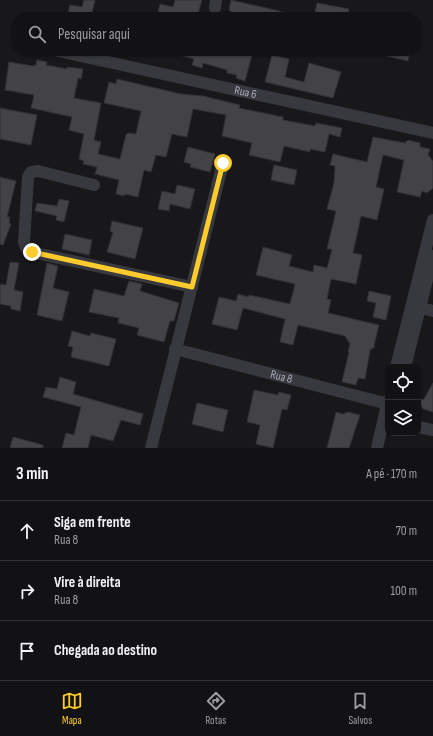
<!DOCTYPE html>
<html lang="pt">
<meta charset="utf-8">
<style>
:root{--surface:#121214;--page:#1f2022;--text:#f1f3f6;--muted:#9c9ea0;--line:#313234;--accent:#fdcb2c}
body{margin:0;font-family:"Sofia Sans Condensed",sans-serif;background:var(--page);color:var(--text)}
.controls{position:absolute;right:12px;bottom:12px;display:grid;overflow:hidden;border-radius:8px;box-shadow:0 1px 3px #0004}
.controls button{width:36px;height:36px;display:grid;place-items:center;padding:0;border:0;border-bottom:1px solid var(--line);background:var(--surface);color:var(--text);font:20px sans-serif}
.stop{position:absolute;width:12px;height:12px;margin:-9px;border:3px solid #fdcb2c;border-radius:50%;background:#fff}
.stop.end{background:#fdcb2c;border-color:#fff;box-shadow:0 1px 4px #0008}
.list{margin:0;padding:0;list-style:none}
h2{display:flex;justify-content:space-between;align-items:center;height:52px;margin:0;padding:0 16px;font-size:17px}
h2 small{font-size:13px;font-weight:400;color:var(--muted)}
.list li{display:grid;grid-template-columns:26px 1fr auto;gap:12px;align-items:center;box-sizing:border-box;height:60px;padding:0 16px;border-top:1px solid var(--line)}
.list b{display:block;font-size:15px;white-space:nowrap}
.list p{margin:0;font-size:13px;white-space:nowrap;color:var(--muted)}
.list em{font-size:13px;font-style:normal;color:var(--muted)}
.icon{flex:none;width:22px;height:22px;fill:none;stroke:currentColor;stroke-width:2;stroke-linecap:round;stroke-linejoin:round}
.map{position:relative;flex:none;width:433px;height:448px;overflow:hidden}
.search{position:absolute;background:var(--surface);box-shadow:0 1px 3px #0004;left:12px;right:12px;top:12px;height:44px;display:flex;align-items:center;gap:10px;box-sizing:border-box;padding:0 14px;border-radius:16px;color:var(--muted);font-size:15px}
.sheet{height:232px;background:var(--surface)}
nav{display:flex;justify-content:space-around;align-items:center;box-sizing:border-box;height:56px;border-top:1px solid var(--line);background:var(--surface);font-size:11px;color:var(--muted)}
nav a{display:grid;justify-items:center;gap:2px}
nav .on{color:var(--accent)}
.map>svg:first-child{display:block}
.building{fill:#424247;stroke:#323136}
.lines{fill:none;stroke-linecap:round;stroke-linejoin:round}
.minor{stroke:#38393f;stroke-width:12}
.route{stroke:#fdcb2c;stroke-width:5}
.labels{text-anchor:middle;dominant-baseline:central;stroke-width:4;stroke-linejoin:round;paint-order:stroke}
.street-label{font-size:12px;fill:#a9adba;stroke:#131315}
</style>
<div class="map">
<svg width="433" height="448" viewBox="0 0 433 448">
<rect width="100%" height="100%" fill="#18181a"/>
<path class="building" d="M 84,0 L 95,0 L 91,17 L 67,17 L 70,5 L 82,7 Z
M 175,0 L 202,0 L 197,17 L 178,17 L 158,12 L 160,4 L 173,7 Z
M 231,0 L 288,13 L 288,17 L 231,17 L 231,11 L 229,10 Z
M 317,3 L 349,9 L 347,17 L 314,17 Z
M 177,51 L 253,51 L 245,81 L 236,78 L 237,75 L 227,73 L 227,70 L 203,63 L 202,68 L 192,65 L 194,59 L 176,54 Z
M 382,51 L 410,51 L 408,61 L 382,55 Z
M 272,55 L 289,59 L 285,77 L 304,82 L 309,63 L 341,72 L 333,98 L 265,82 Z
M 37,60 L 47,62 L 46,65 L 67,69 L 67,67 L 83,69 L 81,79 L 78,78 L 74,98 L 101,103 L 94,140 L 101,142 L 98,154 L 120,159 L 126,135 L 128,133 L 136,134 L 141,111 L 104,103 L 109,82 L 116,84 L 117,79 L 181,94 L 203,96 L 240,105 L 239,108 L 283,117 L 283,120 L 315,126 L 316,123 L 342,128 L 340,137 L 329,134 L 325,152 L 310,149 L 310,152 L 284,146 L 280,162 L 249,155 L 252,143 L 222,136 L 226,115 L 193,109 L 187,137 L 172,134 L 166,157 L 156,155 L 151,172 L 144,170 L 138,197 L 125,194 L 124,196 L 116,194 L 119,180 L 95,174 L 97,167 L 83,164 L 84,161 L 79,159 L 84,134 L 69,130 L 72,117 L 31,108 L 34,95 L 5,90 L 9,62 L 33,66 L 36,65 Z
M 0,108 L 37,115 L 31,145 L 0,139 Z
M 373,137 L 405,143 L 408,140 L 420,143 L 420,147 L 430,149 L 428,155 L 433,161 L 433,188 L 427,193 L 422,191 L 420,197 L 397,192 L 404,160 L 383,155 L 376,187 L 384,189 L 377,220 L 361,216 L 353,253 L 362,255 L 356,284 L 331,279 L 327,299 L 331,300 L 328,313 L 379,325 L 374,345 L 375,347 L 370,350 L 365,379 L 358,378 L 356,385 L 342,382 L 349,352 L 348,351 L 350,344 L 345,336 L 298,325 L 293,345 L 280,342 L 285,319 L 243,308 L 237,330 L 212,324 L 219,297 L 236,301 L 238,294 L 248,297 L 249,295 L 290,304 L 295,284 L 256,275 L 263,247 L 292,255 L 289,266 L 313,272 L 314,265 L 327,268 L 332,249 L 327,249 L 336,211 L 327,209 L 334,183 L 335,166 L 330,165 L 333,154 L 367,162 Z
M 188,147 L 215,154 L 210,172 L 190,167 L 191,164 L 184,162 Z
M 274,165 L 297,170 L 294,185 L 271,180 Z
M 0,177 L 16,181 L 7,217 L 10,217 L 9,223 L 11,224 L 3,245 L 0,244 Z
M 177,185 L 195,189 L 190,209 L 170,204 L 169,211 L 158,209 L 162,191 L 175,194 Z
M 59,199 L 69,201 L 64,222 L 56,220 L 57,216 L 35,211 L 37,203 L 57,206 Z
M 112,221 L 143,228 L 135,259 L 107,252 L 113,232 L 110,231 Z
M 65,234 L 92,240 L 89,255 L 62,249 Z
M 10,262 L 19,263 L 14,290 L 23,292 L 20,311 L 11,309 L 11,306 L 0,304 L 0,284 L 6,285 Z
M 47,263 L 58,266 L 53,288 L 69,292 L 62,321 L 37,315 Z
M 129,281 L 142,284 L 140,291 L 179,303 L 174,321 L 170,321 L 164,342 L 137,335 L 139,328 L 118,323 L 119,318 L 89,312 L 94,289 L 124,296 Z
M 369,291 L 391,296 L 386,320 L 373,317 L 376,303 L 367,301 Z
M 72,331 L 90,336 L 91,333 L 116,339 L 109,366 L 71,357 L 73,347 L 68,346 Z
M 60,377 L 76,382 L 73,394 L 143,414 L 140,425 L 121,420 L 113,441 L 91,435 L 88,448 L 62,448 L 66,433 L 74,435 L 81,407 L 43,397 L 46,387 L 57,389 Z
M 433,383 L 433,412 L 423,409 L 418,401 L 424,399 Z
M 254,390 L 278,395 L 279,392 L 291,395 L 287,410 L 282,409 L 273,448 L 256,444 L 260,425 L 247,422 Z
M 197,403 L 228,410 L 223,432 L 192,424 Z
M 336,412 L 343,414 L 348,412 L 360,415 L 349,448 L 327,448 Z
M 13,437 L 43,445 L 43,448 L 10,448 Z"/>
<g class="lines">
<g class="minor">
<path d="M 215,8 L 216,0"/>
<path id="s1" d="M 58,51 L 433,133"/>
<path d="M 94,185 L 38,171 L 31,172 L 28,177 L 24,242 L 26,248 L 31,252 L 192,287"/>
<path d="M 413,306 L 433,311"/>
<path id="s2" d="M 175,349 L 388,404"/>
<path d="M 396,367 L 433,220"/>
<path d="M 405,367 L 433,256"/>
<path d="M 418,427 L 433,430"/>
<path d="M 151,448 L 223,163"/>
<path d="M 377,448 L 388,400"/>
</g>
</g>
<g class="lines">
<path class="route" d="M 32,252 L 192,287 L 223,163"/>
</g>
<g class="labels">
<g class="street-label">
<text stroke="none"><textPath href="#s1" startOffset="192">Rua 6</textPath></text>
<text stroke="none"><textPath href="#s2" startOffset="110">Rua 8</textPath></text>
</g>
</g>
</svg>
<div class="controls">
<button><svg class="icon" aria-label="locate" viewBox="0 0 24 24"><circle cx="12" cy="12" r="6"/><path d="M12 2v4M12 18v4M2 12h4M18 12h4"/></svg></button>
<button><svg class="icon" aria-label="layers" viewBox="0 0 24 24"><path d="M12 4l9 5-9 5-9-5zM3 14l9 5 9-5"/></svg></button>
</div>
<div class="stop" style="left:223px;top:163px"></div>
<div class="stop end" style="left:32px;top:252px"></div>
<div class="search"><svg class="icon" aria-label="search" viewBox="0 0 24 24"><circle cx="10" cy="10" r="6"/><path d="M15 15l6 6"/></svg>Pesquisar aqui</div>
</div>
<section class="sheet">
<h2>3 min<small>A pé · 170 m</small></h2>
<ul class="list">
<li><svg class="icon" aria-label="ahead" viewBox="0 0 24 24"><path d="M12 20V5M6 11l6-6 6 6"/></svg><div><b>Siga em frente</b><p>Rua 8</p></div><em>70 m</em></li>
<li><svg class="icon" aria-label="right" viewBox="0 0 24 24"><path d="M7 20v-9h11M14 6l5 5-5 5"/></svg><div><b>Vire à direita</b><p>Rua 8</p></div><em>100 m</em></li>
<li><svg class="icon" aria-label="arrive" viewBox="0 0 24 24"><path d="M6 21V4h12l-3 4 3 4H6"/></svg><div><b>Chegada ao destino</b></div></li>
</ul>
</section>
<nav>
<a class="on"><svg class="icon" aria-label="map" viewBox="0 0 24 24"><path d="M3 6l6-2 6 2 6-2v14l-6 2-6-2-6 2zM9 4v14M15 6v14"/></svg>Mapa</a>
<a><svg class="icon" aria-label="directions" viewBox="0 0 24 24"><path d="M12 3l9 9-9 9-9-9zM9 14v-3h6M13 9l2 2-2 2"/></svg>Rotas</a>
<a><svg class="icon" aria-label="saved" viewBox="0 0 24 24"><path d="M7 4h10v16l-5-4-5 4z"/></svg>Salvos</a>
</nav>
